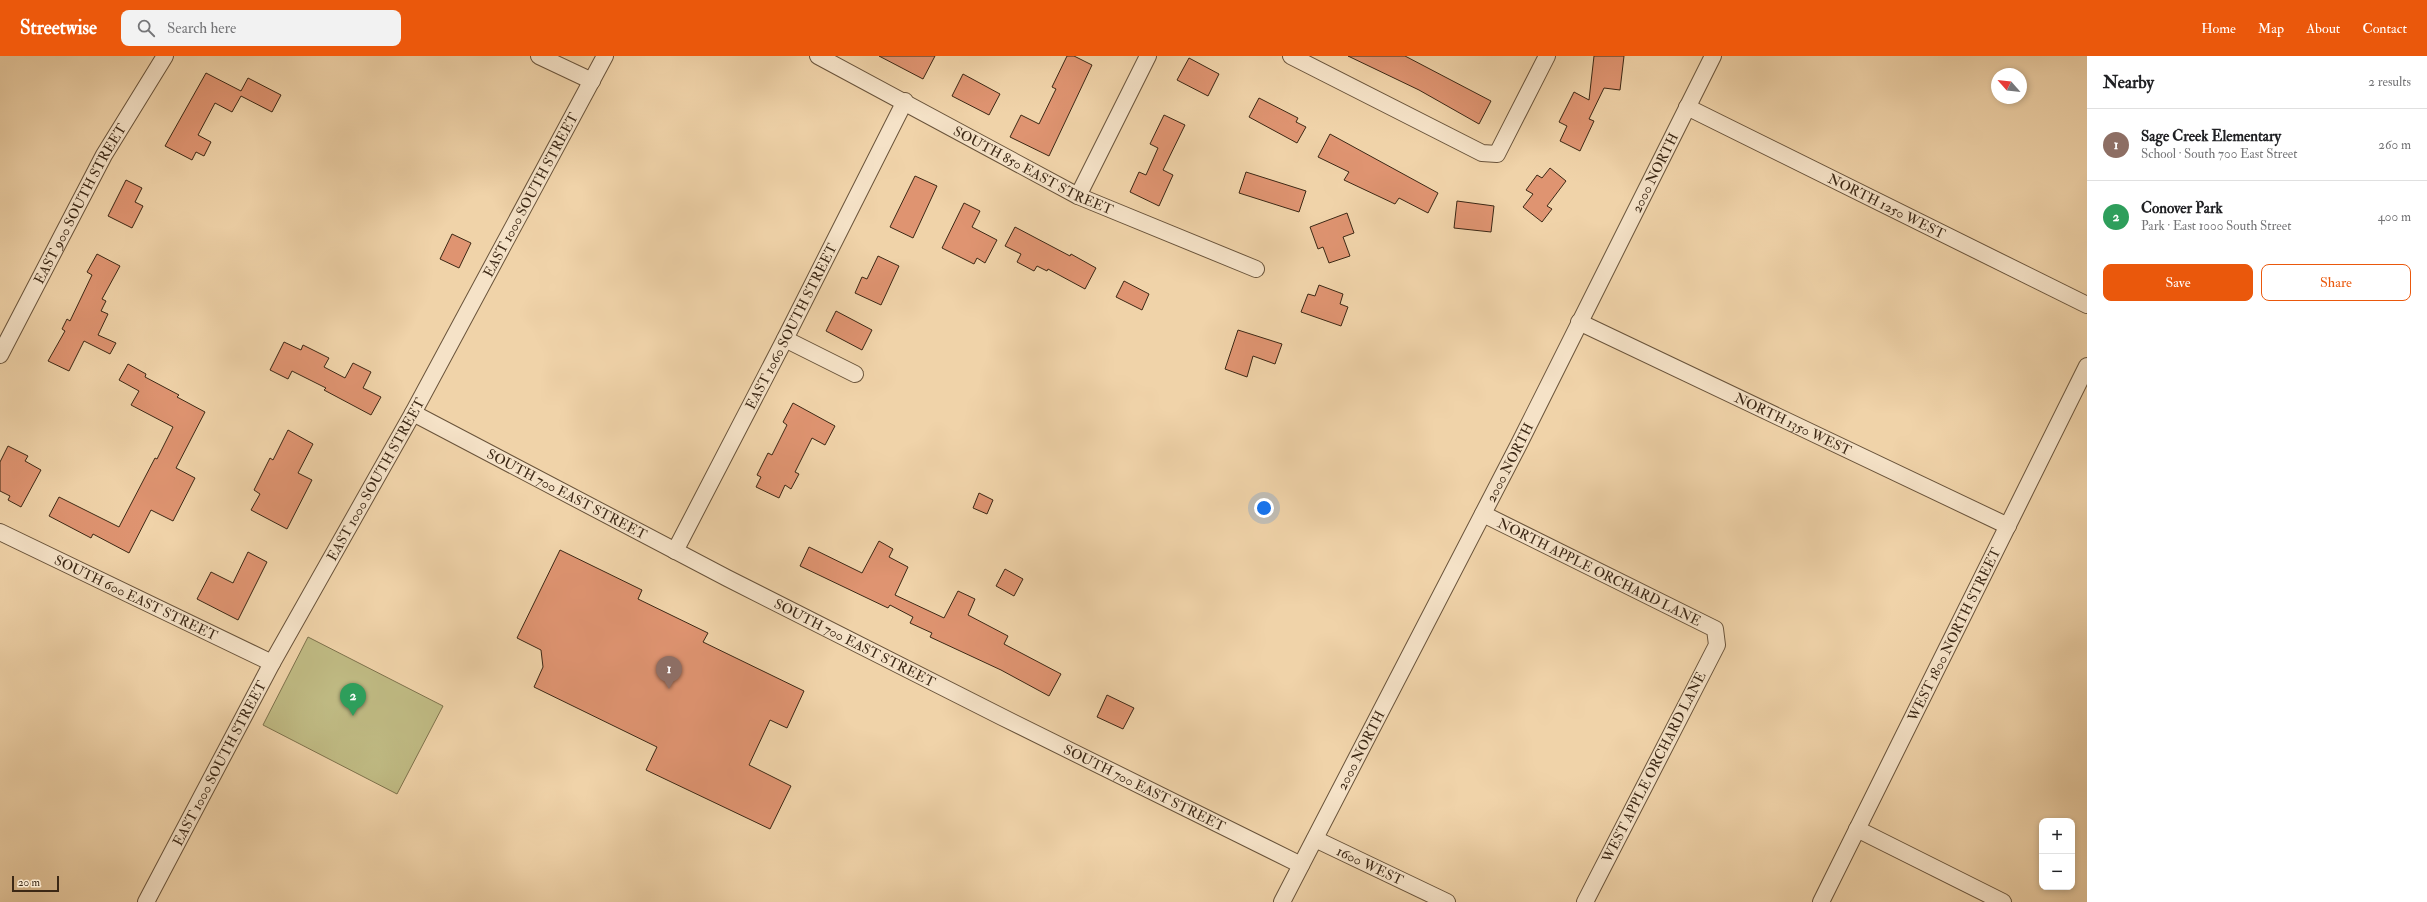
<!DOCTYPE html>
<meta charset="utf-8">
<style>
:root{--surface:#fff;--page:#f2f2f2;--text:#202124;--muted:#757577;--line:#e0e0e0;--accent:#ea580c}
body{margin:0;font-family:"IM FELL Double Pica",serif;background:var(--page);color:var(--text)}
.controls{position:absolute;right:12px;bottom:12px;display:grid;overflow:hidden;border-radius:8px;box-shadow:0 2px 6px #0003}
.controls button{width:36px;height:36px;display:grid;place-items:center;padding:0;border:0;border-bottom:1px solid var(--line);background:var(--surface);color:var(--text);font:20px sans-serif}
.compass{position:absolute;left:1991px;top:12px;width:36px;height:36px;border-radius:50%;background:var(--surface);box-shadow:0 2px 6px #0003;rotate:297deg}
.scale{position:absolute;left:12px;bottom:10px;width:47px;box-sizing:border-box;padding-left:4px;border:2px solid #3c2815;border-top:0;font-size:11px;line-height:14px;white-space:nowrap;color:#3c2815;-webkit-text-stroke:3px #f5e2c7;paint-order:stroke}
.you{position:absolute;left:1264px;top:452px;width:14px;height:14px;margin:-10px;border:3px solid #fff;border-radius:50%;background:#1a73e8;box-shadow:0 0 0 6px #1a73e833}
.badge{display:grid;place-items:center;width:26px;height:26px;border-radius:50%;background:var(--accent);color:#fff;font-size:13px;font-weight:700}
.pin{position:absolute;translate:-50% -33px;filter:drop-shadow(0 1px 2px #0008)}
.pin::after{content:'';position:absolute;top:21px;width:14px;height:12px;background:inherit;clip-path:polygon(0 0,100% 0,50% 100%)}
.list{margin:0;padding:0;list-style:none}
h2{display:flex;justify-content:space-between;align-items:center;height:52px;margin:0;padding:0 16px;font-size:17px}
h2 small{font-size:13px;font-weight:400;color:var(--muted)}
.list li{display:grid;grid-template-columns:26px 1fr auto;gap:12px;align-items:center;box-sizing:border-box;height:72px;padding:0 16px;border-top:1px solid var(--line)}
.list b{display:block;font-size:15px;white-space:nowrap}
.list p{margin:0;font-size:13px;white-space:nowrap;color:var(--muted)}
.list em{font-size:13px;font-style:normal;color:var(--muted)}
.actions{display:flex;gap:8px;padding:12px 16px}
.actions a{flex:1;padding:9px 0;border:1px solid var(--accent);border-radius:8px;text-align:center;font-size:14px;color:var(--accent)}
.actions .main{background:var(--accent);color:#fff}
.icon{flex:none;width:22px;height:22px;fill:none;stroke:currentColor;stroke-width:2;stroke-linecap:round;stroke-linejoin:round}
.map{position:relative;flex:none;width:2087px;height:846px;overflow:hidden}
header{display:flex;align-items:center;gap:24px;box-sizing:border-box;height:56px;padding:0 20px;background:var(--accent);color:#fff}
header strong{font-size:19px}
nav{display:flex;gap:22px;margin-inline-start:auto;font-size:14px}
.search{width:280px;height:36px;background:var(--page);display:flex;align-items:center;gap:10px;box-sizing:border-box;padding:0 14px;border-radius:8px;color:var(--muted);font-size:15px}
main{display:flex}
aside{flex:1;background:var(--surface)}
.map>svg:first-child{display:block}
.green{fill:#c0bb84;stroke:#7e724c}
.building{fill:#df9471;stroke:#3c2815}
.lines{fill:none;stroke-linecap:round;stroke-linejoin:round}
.minor-casing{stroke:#69533a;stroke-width:18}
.minor{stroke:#f5e2c7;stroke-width:16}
.labels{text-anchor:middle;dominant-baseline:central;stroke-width:3;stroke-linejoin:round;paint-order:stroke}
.street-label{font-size:14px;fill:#3c2815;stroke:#f5e2c7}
</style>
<header>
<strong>Streetwise</strong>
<div class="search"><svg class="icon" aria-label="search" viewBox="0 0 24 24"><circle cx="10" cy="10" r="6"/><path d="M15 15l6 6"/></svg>Search here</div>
<nav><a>Home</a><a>Map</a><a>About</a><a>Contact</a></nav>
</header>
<main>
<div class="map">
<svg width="2087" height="846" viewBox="0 0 2087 846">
<rect width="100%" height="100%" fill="#f0d3a9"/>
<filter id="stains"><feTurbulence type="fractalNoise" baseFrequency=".005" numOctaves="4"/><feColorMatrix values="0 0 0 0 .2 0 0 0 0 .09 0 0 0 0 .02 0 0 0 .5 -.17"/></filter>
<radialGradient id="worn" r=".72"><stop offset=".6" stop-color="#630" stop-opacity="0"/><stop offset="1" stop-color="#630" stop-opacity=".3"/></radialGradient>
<path class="green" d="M 308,581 L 443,650 L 397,738 L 263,669 Z"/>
<path class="building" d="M 879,0 L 935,0 L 923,23 Z
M 1067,0 L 1074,0 L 1092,9 L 1049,100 L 1010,81 L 1021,59 L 1039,68 L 1056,33 L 1052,31 Z
M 1348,0 L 1405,0 L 1491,45 L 1479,68 L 1419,34 Z
M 1594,0 L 1624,0 L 1620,34 L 1604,32 L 1589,63 L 1594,65 L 1580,95 L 1560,85 L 1567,70 L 1559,66 L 1574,36 L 1589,44 Z
M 1189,2 L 1219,18 L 1208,40 L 1177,24 Z
M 206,17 L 241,35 L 248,22 L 281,39 L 272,56 L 241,40 L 232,56 L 215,47 L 198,79 L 211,86 L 204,100 L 196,96 L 192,104 L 165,90 Z
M 963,18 L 1000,38 L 989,59 L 952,40 Z
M 1259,42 L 1298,62 L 1296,66 L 1306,71 L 1297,87 L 1249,61 Z
M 1164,59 L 1185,69 L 1163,114 L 1173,119 L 1159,150 L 1130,136 L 1139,116 L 1146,119 L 1158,92 L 1150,88 Z
M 1330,78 L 1438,137 L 1428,157 L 1399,142 L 1395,148 L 1344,124 L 1349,116 L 1318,101 Z
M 1550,112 L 1566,125 L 1547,150 L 1552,153 L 1542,166 L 1523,151 L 1533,138 L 1526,134 L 1537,119 L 1542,122 Z
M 1246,116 L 1306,135 L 1299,156 L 1239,137 Z
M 915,120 L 937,130 L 913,182 L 890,171 Z
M 126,124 L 142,132 L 135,146 L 143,150 L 132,172 L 108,160 Z
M 1457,145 L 1494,150 L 1491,176 L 1454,172 Z
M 964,147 L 980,155 L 972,171 L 997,184 L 985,207 L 977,202 L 974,208 L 942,192 Z
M 1347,157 L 1354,177 L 1343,181 L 1350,200 L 1329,207 L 1323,191 L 1318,193 L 1310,171 Z
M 1015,171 L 1070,200 L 1071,198 L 1096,212 L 1085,233 L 1048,213 L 1047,215 L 1037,210 L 1034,215 L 1017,206 L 1021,198 L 1005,190 Z
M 452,178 L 471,187 L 459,212 L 440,203 Z
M 97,198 L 120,210 L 102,243 L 106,245 L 101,255 L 108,258 L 98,279 L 116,287 L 110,298 L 84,285 L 69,315 L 48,305 L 65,275 L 62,273 L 67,263 L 70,265 L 92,219 L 87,216 Z
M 878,200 L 899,210 L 881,249 L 855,237 L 862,221 L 867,223 Z
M 1124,225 L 1149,238 L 1142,254 L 1116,241 Z
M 1319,229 L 1343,238 L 1340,248 L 1348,251 L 1341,270 L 1301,256 L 1308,238 L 1315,240 Z
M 836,255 L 872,274 L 862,294 L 826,275 Z
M 1238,274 L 1282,288 L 1275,308 L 1253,300 L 1247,321 L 1225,313 Z
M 284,286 L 301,294 L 303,289 L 329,302 L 324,311 L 345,322 L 353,307 L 371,316 L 363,332 L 381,341 L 371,359 L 324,334 L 326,332 L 292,315 L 288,323 L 270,314 Z
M 128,308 L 146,318 L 145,321 L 179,339 L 177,341 L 205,356 L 176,412 L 195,422 L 173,465 L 151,454 L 129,497 L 93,478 L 91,482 L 49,460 L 59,441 L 119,471 L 155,402 L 157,403 L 173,371 L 131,349 L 139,335 L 119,324 Z
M 793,347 L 835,370 L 825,389 L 812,382 L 795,416 L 799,418 L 791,433 L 785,429 L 779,442 L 756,431 L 761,421 L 757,419 L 768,397 L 772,399 L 787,369 L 783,366 Z
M 288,374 L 313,388 L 298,417 L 312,424 L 287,473 L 251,454 L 260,438 L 254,434 L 270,402 L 273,404 Z
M 8,390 L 28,400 L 25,405 L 41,414 L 21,451 L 8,444 L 10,440 L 0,435 L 0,406 Z
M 979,437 L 993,444 L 987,458 L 973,452 Z
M 879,485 L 893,493 L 889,501 L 908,511 L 895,539 L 944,562 L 958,535 L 975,543 L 968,559 L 1008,580 L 1004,588 L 1061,618 L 1049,640 L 1001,614 L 930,581 L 932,577 L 910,567 L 913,561 L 890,549 L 888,552 L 800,510 L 809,491 L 862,517 Z
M 560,494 L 642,534 L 638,543 L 708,577 L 703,586 L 804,635 L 787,672 L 770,664 L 749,709 L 791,730 L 770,773 L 646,714 L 657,691 L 534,631 L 543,611 L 541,594 L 517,582 Z
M 248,496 L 267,506 L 238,564 L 197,543 L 211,516 L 233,527 Z
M 1005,513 L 1023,523 L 1014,540 L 996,530 Z
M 1107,639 L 1134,652 L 1123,673 L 1097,661 Z"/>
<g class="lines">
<defs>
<g id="minor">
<path d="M 539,0 L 592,25"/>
<path id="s1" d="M 818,0 L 1078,140 L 1256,213"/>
<path d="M 1291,0 L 1482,97 L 1497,98 L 1547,0"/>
<path id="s2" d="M 1687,51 L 2087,249"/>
<path d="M 1078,140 L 1148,0"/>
<path id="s3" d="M 1579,266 L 2008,470"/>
<path d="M 785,283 L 855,318"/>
<path id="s4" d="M 0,299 L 104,99 L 165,0"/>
<path id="s5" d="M 413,357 L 727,522 L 1002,661 L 1301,809"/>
<path id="s6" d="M 1483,458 L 1715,573 L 1717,589 L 1585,846"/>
<path id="s7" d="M 0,476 L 272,607"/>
<path id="s8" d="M 675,495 L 785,283 L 905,45"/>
<path d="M 1857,773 L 2003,846"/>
<path id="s9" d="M 1315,783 L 1447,846"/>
<path id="s10" d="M 146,846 L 272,607 L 413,357 L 605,0"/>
<path id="s11" d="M 1282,846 L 1518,390 L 1713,0"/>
<path id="s12" d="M 1821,846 L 2087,310"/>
</g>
</defs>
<use href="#minor" class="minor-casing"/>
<use href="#minor" class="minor"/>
</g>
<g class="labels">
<g class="street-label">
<text stroke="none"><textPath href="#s1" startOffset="244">SOUTH 850 EAST STREET</textPath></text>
<text stroke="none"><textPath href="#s11" startOffset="819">2000 NORTH</textPath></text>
<text stroke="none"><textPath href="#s10" startOffset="805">EAST 1000 SOUTH STREET</textPath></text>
<text stroke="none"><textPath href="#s4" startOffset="171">EAST 900 SOUTH STREET</textPath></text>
<text stroke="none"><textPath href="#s2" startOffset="223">NORTH 1250 WEST</textPath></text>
<text stroke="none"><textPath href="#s8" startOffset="253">EAST 1060 SOUTH STREET</textPath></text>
<text stroke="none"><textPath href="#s3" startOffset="237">NORTH 1350 WEST</textPath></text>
<text stroke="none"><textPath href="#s11" startOffset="495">2000 NORTH</textPath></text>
<text stroke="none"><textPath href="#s10" startOffset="481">EAST 1000 SOUTH STREET</textPath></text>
<text stroke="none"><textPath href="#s5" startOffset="174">SOUTH 700 EAST STREET</textPath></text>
<text stroke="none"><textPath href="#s6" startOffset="130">NORTH APPLE ORCHARD LANE</textPath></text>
<text stroke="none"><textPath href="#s7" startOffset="151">SOUTH 600 EAST STREET</textPath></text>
<text stroke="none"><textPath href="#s12" startOffset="299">WEST 1800 NORTH STREET</textPath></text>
<text stroke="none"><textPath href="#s5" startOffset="498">SOUTH 700 EAST STREET</textPath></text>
<text stroke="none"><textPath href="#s11" startOffset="171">2000 NORTH</textPath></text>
<text stroke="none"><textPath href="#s10" startOffset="157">EAST 1000 SOUTH STREET</textPath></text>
<text transform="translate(1654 711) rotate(-63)">WEST APPLE ORCHARD LANE</text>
<text stroke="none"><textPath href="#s5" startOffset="822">SOUTH 700 EAST STREET</textPath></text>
<text stroke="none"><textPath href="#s9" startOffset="61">1600 WEST</textPath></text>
</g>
</g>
<rect width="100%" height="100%" filter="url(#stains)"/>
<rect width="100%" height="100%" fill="url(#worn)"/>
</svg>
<div class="controls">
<button>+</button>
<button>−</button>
</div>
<svg class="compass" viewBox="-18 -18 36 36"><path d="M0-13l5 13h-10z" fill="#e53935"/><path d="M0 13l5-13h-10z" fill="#757577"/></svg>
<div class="scale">20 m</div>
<div class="you"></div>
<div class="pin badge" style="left:669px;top:633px;background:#8d6e63">1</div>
<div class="pin badge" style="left:353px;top:660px;background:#2e9e5b">2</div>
</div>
<aside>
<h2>Nearby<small>2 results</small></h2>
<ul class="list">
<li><span class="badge" style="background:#8d6e63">1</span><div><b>Sage Creek Elementary</b><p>School · South 700 East Street</p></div><em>260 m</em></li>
<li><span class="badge" style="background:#2e9e5b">2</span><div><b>Conover Park</b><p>Park · East 1000 South Street</p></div><em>400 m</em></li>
</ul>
<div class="actions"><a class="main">Save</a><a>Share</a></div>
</aside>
</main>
